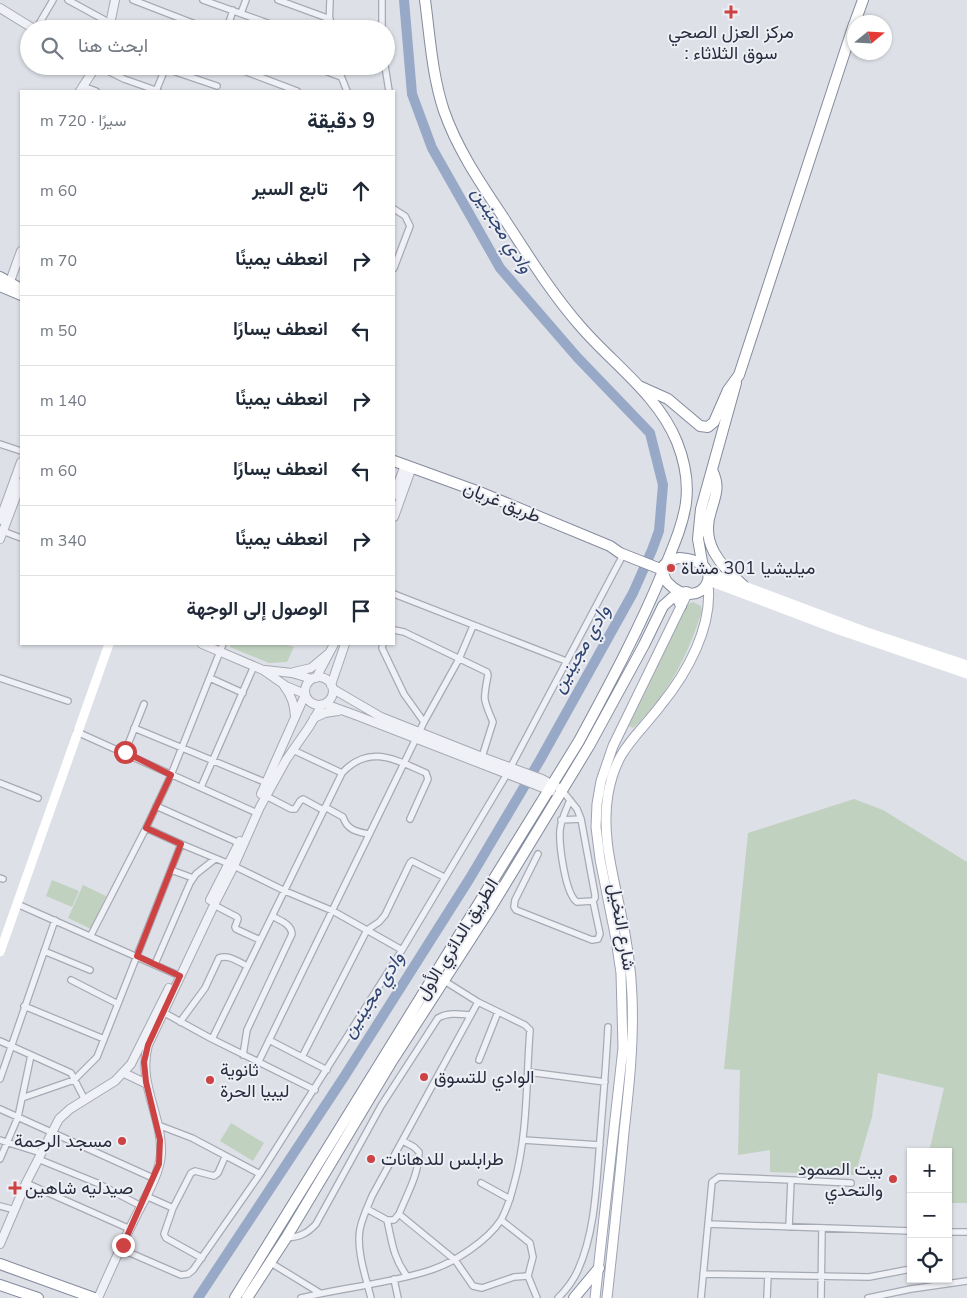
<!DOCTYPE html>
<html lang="ar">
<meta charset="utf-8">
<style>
:root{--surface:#fff;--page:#f2f2f3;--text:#1f2937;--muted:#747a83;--line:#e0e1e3}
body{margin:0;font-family:"Nunito Sans",Vazirmatn,sans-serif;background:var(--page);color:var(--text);direction:rtl}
.controls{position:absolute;right:15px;bottom:15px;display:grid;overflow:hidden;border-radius:0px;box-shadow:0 1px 4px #0004}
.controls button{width:45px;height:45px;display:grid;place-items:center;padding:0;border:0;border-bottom:1px solid var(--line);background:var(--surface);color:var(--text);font:25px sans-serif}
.compass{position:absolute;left:847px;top:15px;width:45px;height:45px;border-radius:50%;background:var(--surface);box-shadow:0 1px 4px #0004;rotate:72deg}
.stop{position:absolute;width:15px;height:15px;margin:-11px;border:4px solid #cd4242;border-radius:50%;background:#fff}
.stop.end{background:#cd4242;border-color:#fff;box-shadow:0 1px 5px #0008}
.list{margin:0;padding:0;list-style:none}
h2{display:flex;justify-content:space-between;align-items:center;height:65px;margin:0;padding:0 20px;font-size:21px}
h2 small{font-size:16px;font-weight:400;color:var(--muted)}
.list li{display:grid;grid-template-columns:32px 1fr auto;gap:15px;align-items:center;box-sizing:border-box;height:70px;padding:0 20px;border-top:1px solid var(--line)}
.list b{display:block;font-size:19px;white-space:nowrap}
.list em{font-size:16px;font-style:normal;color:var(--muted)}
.icon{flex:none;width:28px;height:28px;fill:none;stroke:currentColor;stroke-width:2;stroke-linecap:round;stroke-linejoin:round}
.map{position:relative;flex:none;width:967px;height:1298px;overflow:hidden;direction:ltr}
.search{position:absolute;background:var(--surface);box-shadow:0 1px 4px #0004;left:20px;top:20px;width:375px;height:55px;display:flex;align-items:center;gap:12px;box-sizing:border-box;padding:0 18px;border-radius:28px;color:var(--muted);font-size:19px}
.panel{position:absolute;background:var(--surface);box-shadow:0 1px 4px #0004;left:20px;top:90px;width:375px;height:555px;border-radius:0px;direction:rtl}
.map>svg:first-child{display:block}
.green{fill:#c1d1bf}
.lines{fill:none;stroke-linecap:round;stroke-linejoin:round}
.river{stroke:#98a8c7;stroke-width:10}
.minor-casing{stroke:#a6aab4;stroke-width:8}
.tertiary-casing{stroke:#a6aab4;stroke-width:10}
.primary-casing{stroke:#9da2b3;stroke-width:11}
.trunk-casing{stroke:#858b9e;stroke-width:12}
.minor{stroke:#f0f1f6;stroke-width:5.5}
.tertiary{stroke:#f0f1f6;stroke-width:8}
.secondary{stroke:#fff;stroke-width:9}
.primary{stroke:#fff;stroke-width:9}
.trunk{stroke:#fff;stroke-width:10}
.route{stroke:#cd4242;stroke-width:6}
.poi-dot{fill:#cd4242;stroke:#edeff5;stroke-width:2}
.labels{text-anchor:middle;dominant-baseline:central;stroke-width:4;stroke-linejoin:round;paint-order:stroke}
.poi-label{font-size:18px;fill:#272c3e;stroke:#edeff5;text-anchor:start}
.street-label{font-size:18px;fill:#272c3e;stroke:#edeff5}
.water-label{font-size:19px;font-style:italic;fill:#314571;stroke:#edeff5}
</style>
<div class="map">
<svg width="967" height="1298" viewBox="0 0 967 1298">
<rect width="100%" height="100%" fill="#dde0e7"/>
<path class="green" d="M 693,602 L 701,606 L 702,611 C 688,655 668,696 633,728 L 629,726 L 688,604 Z
M 231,644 L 284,644 L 294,647 L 287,662 L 269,663 L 230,647 Z
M 854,799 L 883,810 L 967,862 L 967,1203 L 948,1203 L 948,1152 L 929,1152 L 944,1088 L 878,1073 L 872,1117 L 855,1175 L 770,1172 L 770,1150 L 738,1155 L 740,1070 L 724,1069 L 748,833 Z
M 52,880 L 79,891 L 72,907 L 46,896 Z
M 83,885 L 106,896 L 91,929 L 68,918 Z
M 231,1123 L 264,1143 L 253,1161 L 220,1141 Z"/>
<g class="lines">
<path class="river" d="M 198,1298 L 344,1077 L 470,878 L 540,760 L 633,593 L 652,550 L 659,531 L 663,485 L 650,433 L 577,357 L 500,268 L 432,148 L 412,94 L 404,0"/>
<defs>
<path id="minor" d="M 68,0 L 110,23 L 126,29
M 133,0 L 208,29
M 203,0 L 284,29
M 278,0 L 330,19
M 382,0 L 382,29
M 241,13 L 246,0
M 36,29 L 53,0
M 227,29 L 233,10
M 329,29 L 330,0
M 98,66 L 124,79 L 158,91
M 158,66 L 217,86
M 231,66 L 297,91
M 312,66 L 341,77
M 337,66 L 347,91
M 385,66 L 389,91
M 82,86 L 96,91
M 156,91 L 165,69
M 394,209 L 405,216 L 410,226 L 394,268
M 0,444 L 21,451
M 0,530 L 21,538
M 394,594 L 566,661
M 394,630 L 404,632 L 487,672 L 488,675 C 483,701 483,698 493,722 L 482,757
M 383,644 L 382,648 L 404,694 L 424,722
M 0,678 L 68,701
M 210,678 L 243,693
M 134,728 L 267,783
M 77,732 L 257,813
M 293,750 L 342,773
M 125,752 L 144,704
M 0,783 L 38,798
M 201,787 L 254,666
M 266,796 L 291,809 L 295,809 L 300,801 L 303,799 L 323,810
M 570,800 C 566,810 561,820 560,830 C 559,844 565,894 577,902 L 593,901
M 156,806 L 239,843
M 325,807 L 343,817 C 347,830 357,832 369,834
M 561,820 L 581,819
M 146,828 L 181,844
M 538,854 L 515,900 L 514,907 L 516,910 L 592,940 L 598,939 L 600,934 L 593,901 L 595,898 L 595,895 L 581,819 L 577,809 L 561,789
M 171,870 L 193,878
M 0,878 L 3,879
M 17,904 L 180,976
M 214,905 L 237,917 L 238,919 L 235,927 L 236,929 L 260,940
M 91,935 L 146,828 L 171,775 L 223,644
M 44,951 L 90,970
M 155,964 L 190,883 L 196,874 L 215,859
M 71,980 L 118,1004
M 24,1006 L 104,1039
M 161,1011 L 212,1039 L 315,1090
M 180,1022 L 205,988 L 219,958 C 228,954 239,962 247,966
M 212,1039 L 342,773 C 369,744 394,759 426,773 L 428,779 L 410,819
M 269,1040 L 327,1070
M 0,1041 L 71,1073 L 85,1100
M 243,1055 L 247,1030 L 292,934 C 291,924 281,921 272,916
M 302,1057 L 367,930 L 379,922 L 385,915 L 410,863 L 412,861 L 444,877
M 479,1060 L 498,1012
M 258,1063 L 424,722 L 459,659 L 473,626
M 528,1072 L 605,1082
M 0,1079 L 55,920
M 22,1098 L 74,1080 L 97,1057 L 181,844 L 234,866 L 285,891 L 333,911 L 402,950
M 0,1109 L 153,1178
M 158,1125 L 192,1138 L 260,1174
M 0,1140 L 41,1153
M 523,1140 L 600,1145
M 0,1159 L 18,1117 L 31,1055
M 38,1159 L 97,1183 L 141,1206
M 791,1180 L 851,1183
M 26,1183 L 130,1229
M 481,1183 L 510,1199
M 146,1196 L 173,1208
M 0,1206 L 15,1210
M 367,1209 L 387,1220 L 394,1220 L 399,1214 C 407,1194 419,1174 419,1152 L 414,1147 L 403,1141
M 399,1214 L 455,1260 L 473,1286 L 482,1288 L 514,1277 L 528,1276
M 387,1220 C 392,1241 393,1258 407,1276
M 501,1220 L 530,1243 L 533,1257 L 528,1276 L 537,1298
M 708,1224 L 911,1231
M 948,1232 L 966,1232
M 286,1238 C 299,1237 307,1234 316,1224 L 381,1106 L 438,1018 C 448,1012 460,1014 471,1015
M 121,1249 L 181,1275 L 188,1274 L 193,1270 L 260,1174 L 402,950 L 507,774 L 623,555
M 202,1258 L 166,1238 L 164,1234 L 173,1208 L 191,1173 L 195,1171 L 214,1176 L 218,1173 L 225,1157
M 271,1263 L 320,1293
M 703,1274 L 869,1277 L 911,1269
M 394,1279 L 398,1298
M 301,1298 C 344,1287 389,1284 431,1270 C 455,1262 487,1241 501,1220 C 507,1209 511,1196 514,1184 C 528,1134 526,1081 530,1030 L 525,1025 L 478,1002 L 443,980
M 371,1298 C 366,1278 356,1250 360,1229 C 362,1218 368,1206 372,1196 L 478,1002
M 558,1298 C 566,1290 573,1281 578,1270 C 594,1234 596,1192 599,1153 C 602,1111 606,1069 608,1027
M 701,1298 L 712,1182 L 719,1177 L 791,1180 L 789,1227
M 767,1298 L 768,1275
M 821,1298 L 822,1229
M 868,1298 L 911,1289 L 967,1281"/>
<path id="tertiary" d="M 0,8 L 34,29
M 109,29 L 115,0
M 80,91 L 96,66
M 8,287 L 21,251
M 394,495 L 405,465
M 394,517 L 412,467
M 0,520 L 21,462
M 0,539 L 21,483
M 202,644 L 263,670 L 286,686 L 305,694
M 265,670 L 292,673 L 312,679
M 294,672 L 311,668 L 329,653
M305 691a14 14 0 1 1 28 0a14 14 0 1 1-28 0Z
M 316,678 L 334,644
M 331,685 L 345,644
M 284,686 C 292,696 294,704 295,717
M 333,689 L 381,717 L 482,757 L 542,779 L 561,789
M 325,704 L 358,716 L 551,791
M 314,718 L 325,713 L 338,711
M 261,794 L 305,695
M 210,900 L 240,841
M 124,1073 L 147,1084
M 0,1244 L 26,1183 L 59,1119 L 70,1109 L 115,1081 L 131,1064 L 169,988
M 98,1298 C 110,1271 122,1244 135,1218 C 144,1200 160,1174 161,1154 C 163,1117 137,1083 148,1045 L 214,905 L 234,866 L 260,807 L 286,760 L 309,727 L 322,705"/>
<path id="primary" d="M 595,1298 L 623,1048 L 621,973 L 616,939 L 600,859 L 596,827 L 597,804 L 601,781 L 613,746 L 688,592
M 607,1298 C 613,1243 619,1187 624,1132 C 629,1087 634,1042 632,996 C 631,969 627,941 621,914 C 613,874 601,835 608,794 C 616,749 635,739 661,705 C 687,673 713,627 708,584"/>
<path id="trunk" d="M 425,0 C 430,37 432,75 444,111 C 458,151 482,185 505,220 C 529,257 552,294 581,327 C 613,364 658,395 677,442 C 696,490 685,518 667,562
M 855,22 L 863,0
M 0,277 L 21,289
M 0,286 L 21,295
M 639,386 L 668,399 L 700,426 L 708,427 L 714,422 L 728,390 L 739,375 L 854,24
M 394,461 L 482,493 L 610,546 L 620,553 L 663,570
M 712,470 C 720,486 716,494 711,511 C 700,543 720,565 743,585
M 679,558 C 734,561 701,617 668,583 C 663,577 662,572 664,565 L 671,560 Z
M 703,567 L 698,539 L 701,509 L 736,383
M 673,597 L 678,599 L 681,606
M 0,1264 L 94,1298
M 0,1285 L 38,1298
M 235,1298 L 579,741 C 609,685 639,630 663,571
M 247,1298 L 286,1238 L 392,1061 L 490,909 L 589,746 L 644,645 L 663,606 L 673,597 L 686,592
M 574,1298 L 599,1268"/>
</defs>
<use href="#minor" class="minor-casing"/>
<use href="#tertiary" class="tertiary-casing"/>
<use href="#primary" class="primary-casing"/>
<use href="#trunk" class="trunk-casing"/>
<use href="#minor" class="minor"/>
<use href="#tertiary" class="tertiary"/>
<path class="secondary" d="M 707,572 L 864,631 L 967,665
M 709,581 L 836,629 L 967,674
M 0,952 L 109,644"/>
<use href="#primary" class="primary"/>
<use href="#trunk" class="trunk"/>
</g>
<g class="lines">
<path class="route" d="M 123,1245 L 159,1164 L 160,1140 L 146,1082 L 144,1062 L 148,1045 L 180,976 L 137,956 L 181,844 L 146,828 L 171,775 L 125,752"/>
</g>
<g class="poi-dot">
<path d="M728.5 4.5h5v5h5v5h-5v5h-5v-5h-5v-5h5z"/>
<circle cx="671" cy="568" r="5"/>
<circle cx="424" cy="1077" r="5"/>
<circle cx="210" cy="1080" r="5"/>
<circle cx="122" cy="1141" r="5"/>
<circle cx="371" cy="1159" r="5"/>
<circle cx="893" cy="1179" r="5"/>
<path d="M12.5 1180.5h5v5h5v5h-5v5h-5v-5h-5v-5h5z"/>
</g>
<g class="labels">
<g class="poi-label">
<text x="731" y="32" text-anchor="middle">مركز العزل الصحي<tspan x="731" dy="21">: سوق الثلاثاء</tspan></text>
<text x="681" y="568">ميليشيا 301 مشاة</text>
<text x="220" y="1070">ثانوية<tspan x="220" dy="21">ليبيا الحرة</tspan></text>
<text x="434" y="1077">الوادي للتسوق</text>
<text x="112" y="1141" text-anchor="end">مسجد الرحمة</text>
<text x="381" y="1159">طرابلس للدهانات</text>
<text x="883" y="1169" text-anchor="end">بيت الصمود<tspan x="883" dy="21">والتحدي</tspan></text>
<text x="25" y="1188">صيدليه شاهين</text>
</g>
<g class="street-label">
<text transform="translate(502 502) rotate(22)">طريق غريان</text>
<text transform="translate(622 927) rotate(80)">شارع النخيل</text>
<text transform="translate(457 939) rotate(-58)">الطريق الدائري الأول</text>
</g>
<g class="water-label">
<text transform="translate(502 230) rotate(58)">وادي مجينين</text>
<text transform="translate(581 649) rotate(-60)">وادي مجينين</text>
<text transform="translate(373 995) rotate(-57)">وادي مجينين</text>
</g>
</g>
</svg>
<div class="controls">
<button>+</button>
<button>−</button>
<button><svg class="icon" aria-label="locate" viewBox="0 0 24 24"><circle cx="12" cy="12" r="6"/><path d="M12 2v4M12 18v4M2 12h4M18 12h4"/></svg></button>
</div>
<svg class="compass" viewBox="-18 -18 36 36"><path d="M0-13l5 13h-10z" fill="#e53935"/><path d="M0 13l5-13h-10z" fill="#747a83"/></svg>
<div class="stop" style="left:125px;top:752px"></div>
<div class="stop end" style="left:123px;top:1245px"></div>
<div class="search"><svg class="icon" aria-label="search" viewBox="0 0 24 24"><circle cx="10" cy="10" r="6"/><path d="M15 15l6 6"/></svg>ابحث هنا</div>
<section class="panel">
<h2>9 دقيقة<small>سيرًا · 720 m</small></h2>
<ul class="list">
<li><svg class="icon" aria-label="ahead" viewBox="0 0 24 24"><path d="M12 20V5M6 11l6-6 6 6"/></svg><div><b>تابع السير</b></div><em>60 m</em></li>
<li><svg class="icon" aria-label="right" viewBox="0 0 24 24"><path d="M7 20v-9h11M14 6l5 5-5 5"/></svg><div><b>انعطف يمينًا</b></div><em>70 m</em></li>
<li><svg class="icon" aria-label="left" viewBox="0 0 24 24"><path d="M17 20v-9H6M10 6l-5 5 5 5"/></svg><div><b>انعطف يسارًا</b></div><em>50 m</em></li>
<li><svg class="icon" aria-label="right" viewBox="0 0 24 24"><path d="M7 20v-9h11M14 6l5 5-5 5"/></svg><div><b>انعطف يمينًا</b></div><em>140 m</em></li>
<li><svg class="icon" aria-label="left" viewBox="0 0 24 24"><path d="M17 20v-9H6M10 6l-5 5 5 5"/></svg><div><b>انعطف يسارًا</b></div><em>60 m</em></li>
<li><svg class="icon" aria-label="right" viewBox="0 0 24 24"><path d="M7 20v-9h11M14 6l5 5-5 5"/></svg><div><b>انعطف يمينًا</b></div><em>340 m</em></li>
<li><svg class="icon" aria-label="arrive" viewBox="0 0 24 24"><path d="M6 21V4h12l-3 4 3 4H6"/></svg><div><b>الوصول إلى الوجهة</b></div></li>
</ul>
</section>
</div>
